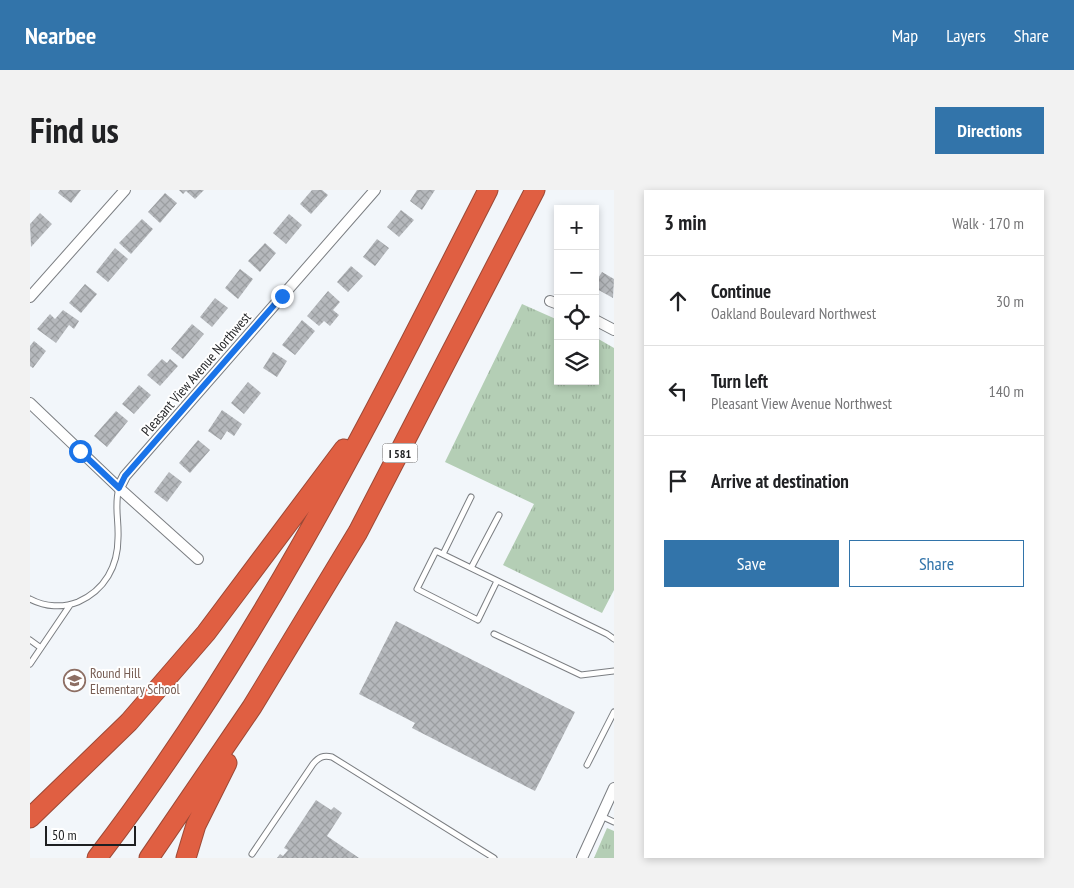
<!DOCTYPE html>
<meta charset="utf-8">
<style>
:root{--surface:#fff;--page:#f2f2f2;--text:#202124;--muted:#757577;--line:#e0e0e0;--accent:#3274aa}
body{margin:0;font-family:"PT Sans Narrow",sans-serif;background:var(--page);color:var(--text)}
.controls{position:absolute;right:15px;top:15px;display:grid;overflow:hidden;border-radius:0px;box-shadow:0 2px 8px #0003}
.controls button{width:45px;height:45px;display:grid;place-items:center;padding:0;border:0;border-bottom:1px solid var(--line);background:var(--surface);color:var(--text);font:25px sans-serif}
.scale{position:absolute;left:15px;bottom:12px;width:91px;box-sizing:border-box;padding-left:5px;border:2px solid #1e1f21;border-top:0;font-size:14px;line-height:18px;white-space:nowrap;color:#1e1f21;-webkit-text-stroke:4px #fff;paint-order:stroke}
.stop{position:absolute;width:15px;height:15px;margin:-11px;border:4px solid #1a73e8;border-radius:50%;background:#fff}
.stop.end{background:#1a73e8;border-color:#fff;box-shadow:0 1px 5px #0008}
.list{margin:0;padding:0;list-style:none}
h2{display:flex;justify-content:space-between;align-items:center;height:65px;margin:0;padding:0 20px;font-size:21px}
h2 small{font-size:16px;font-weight:400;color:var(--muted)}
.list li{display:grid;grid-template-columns:32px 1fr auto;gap:15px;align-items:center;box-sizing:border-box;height:90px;padding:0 20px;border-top:1px solid var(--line)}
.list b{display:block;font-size:19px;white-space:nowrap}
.list p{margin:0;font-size:16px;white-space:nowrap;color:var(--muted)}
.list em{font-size:16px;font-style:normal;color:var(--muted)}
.actions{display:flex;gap:10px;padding:15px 20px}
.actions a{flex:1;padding:11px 0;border:1px solid var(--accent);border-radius:0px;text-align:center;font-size:18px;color:var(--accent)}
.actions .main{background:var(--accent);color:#fff}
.icon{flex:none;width:28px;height:28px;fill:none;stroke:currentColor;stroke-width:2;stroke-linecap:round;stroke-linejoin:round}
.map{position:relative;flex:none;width:584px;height:668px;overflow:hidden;border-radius:0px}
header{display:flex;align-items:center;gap:30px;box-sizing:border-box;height:70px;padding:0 25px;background:var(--accent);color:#fff}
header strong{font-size:24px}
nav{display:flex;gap:28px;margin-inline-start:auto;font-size:18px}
.intro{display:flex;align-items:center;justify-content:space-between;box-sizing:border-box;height:120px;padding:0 30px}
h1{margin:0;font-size:35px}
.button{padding:12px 22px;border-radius:0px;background:var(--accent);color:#fff;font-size:18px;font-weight:700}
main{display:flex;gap:30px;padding:0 30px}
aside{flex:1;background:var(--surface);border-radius:0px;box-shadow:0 2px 8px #0003}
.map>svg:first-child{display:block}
.grass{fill:url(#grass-tufts)}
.building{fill:url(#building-cross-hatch)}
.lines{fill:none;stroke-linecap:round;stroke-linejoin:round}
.lane-casing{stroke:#7b7e82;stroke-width:7}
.street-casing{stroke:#7b7e82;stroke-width:12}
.highway-casing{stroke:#9c4936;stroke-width:21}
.lane{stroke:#fff;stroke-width:5}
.street{stroke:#fff;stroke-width:10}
.highway{stroke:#e05f42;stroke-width:19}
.route{stroke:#1a73e8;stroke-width:6}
.labels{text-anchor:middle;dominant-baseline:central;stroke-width:4;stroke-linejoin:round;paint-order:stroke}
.shield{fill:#fff;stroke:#626264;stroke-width:1}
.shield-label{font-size:12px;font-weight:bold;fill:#1e1f21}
.street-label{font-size:14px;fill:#1e1f21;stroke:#fff}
.education-label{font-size:14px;fill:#785e54;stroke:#fff;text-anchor:start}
</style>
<header>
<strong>Nearbee</strong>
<nav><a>Map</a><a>Layers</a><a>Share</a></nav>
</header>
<div class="intro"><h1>Find us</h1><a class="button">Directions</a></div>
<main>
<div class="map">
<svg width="584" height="668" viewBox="0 0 584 668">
<defs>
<pattern id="grass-tufts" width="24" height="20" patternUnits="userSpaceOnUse" patternTransform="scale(1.25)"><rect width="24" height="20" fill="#b4ceb5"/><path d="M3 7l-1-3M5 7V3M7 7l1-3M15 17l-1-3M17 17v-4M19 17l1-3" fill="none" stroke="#9ab09b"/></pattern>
<pattern id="building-cross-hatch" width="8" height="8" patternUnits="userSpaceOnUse" patternTransform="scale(1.25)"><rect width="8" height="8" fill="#b5b8bc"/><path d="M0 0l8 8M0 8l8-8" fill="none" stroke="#9b9ea1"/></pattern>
</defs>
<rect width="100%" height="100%" fill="#f2f6fa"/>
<path class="grass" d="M 492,114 L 528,130 L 528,191 L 565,191 L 565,147 L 584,158 L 584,400 L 572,423 L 473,375 L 504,314 L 415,272 Z
M 577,638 L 584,641 L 584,668 L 564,668 Z"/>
<path class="building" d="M 30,0 L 51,0 L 41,13 L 28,3 Z
M 149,0 L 174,0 L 165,9 L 156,1 L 153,4 Z
M 282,0 L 292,0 L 298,5 L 281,24 L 270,14 Z
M 387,0 L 405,0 L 392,20 L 380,11 Z
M 135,3 L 147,13 L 130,33 L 118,22 Z
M 371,20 L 384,30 L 369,47 L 357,37 Z
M 10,23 L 22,34 L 1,57 L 0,34 Z
M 259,24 L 272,35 L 256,54 L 243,43 Z
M 112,29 L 123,39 L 101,64 L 89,53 Z
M 347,49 L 359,58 L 345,76 L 333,67 Z
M 235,53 L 246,63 L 230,82 L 218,71 Z
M 85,58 L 98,69 L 78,92 L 66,82 Z
M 321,76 L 333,86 L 318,102 L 307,92 Z
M 210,79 L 223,89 L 208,109 L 195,98 Z
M 572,82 L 584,89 L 583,108 L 565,98 L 565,93 Z
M 55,94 L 67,104 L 51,123 L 39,113 Z
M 298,101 L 310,112 L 303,120 L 309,125 L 300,136 L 294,131 L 289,136 L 277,126 Z
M 185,108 L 198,118 L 182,137 L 170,127 Z
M 33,120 L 49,131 L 44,139 L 39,135 L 26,153 L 7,139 L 20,124 L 25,129 Z
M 272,130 L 285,141 L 265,165 L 252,155 Z
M 162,134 L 174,144 L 153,169 L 141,159 Z
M 4,151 L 16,161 L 3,178 L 0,176 L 0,156 Z
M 243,162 L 257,171 L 247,187 L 233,178 Z
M 132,169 L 137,173 L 140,169 L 148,176 L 130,196 L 117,185 Z
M 218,192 L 231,203 L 214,224 L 201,213 Z
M 109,195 L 121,205 L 104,224 L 92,214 Z
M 192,220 L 212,234 L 204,246 L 197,241 L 191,250 L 178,241 Z
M 86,221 L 98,231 L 77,257 L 64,246 Z
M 168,250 L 180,260 L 160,283 L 149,273 Z
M 139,282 L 152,292 L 137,312 L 124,302 Z
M 366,431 L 545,522 L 505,601 L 382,538 L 385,533 L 329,504 Z
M 286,610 L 301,620 L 304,617 L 312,623 L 297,646 L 329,668 L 247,668 L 250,664 L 253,666 L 258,660 L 254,658 Z"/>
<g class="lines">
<defs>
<path id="lane" d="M 413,364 L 441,307
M 441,378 L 469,325
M 467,391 L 448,430 L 387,399 L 406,361 L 577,444 L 584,449
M 0,409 C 15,417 33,418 48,412 C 75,400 88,376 88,348 C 89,330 84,315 89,298
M 464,444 L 551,485 L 584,481
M 0,450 L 11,458
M 0,474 L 40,415
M 557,575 L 584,522
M 571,626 L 584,632
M 222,664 L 283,574 C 289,567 293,565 302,567 L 464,668"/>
<path id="street" d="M 0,107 L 95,0
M 520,111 L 528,114
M 565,130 L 584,140
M 0,213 L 89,298 L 168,369
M 89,298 L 95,286 L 345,0
M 552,668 L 584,598"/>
<path id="highway" d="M 0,628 L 99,532 L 176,443 L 314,259
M 67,668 C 225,462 341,230 458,0
M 119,668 L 222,517 L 328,342 L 505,0
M 156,668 L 166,635 L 197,573"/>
</defs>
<use href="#lane" class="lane-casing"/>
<use href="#street" class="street-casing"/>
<use href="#highway" class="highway-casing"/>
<use href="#lane" class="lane"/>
<use href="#street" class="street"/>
<use href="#highway" class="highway"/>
</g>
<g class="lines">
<path class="route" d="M 50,261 L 89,298 L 95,286 L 252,106"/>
</g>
<defs>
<symbol id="school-ring" viewBox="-11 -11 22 22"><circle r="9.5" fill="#fff" stroke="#8d6e63" stroke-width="1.5"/><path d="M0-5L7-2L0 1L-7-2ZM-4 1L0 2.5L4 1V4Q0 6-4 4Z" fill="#8d6e63"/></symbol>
</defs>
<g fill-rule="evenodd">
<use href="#school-ring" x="32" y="478" width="25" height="25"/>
</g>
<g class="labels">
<rect class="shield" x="352.5" y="253.5" width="35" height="19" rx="4"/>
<g class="shield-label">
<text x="370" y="263">I 581</text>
</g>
<g class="street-label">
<text transform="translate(166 184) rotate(-49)">Pleasant View Avenue Northwest</text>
</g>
<g class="education-label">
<text x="60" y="483">Round Hill<tspan x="60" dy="16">Elementary School</tspan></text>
</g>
</g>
</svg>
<div class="controls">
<button>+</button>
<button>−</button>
<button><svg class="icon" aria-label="locate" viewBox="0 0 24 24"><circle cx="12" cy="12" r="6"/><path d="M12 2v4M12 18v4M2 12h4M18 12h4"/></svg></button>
<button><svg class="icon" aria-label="layers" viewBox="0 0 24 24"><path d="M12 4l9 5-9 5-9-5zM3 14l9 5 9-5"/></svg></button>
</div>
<div class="scale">50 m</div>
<div class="stop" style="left:50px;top:261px"></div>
<div class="stop end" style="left:252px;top:106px"></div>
</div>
<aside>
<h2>3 min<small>Walk · 170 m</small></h2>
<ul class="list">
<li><svg class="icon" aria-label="ahead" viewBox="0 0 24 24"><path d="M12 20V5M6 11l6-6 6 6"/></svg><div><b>Continue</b><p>Oakland Boulevard Northwest</p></div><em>30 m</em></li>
<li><svg class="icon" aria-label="left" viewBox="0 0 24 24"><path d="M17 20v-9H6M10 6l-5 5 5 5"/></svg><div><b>Turn left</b><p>Pleasant View Avenue Northwest</p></div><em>140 m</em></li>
<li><svg class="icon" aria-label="arrive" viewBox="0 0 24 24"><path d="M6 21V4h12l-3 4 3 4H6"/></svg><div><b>Arrive at destination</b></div></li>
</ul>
<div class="actions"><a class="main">Save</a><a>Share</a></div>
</aside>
</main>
